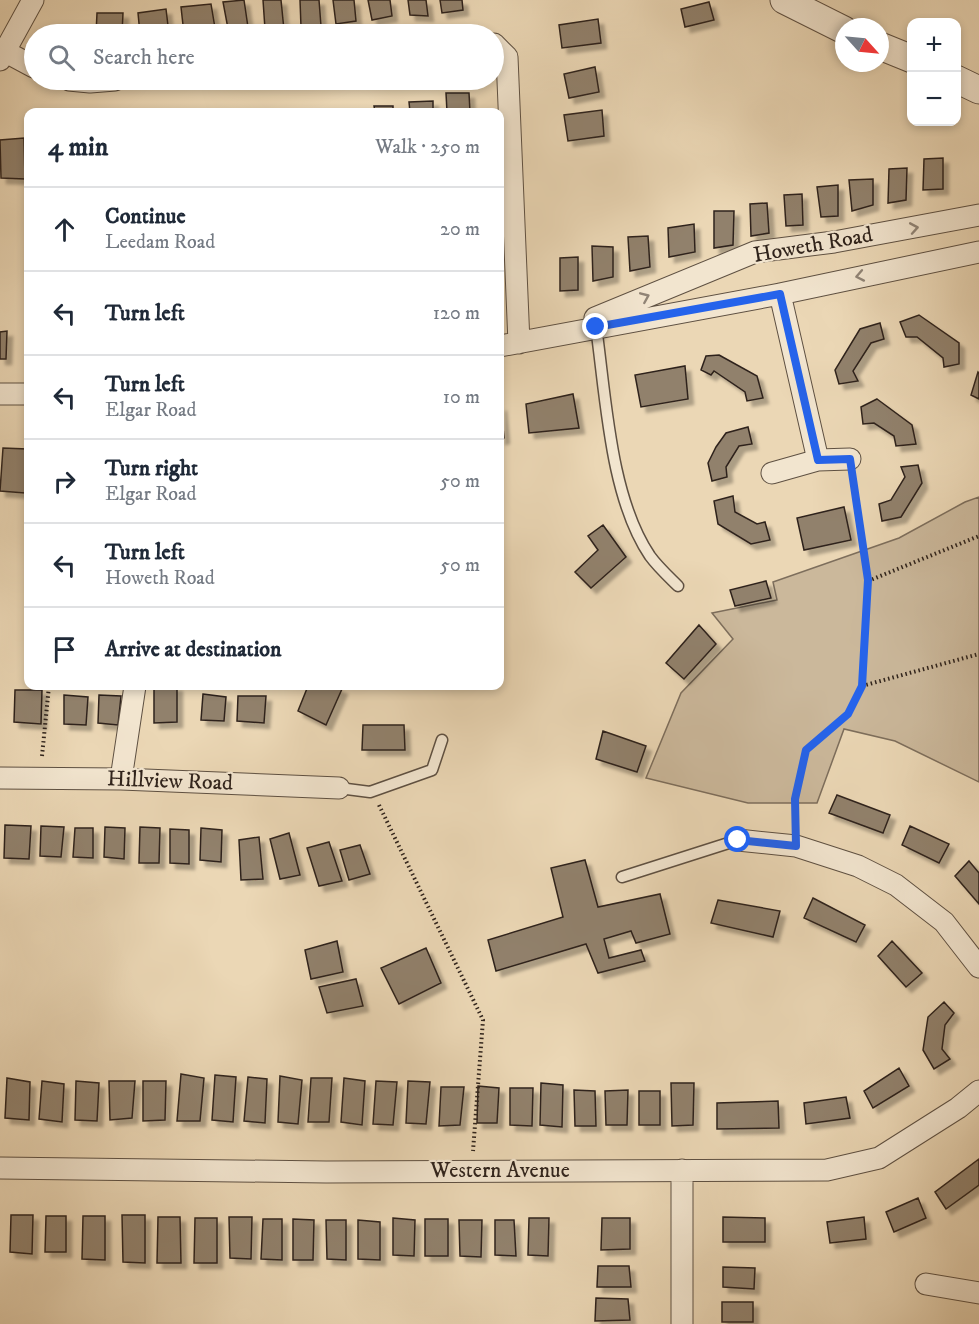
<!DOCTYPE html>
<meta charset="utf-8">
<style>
:root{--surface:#fff;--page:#f6f6f7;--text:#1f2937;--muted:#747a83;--line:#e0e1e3}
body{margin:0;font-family:"IM FELL DW Pica",serif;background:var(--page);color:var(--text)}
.controls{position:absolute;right:18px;top:18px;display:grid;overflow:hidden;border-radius:12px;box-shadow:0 3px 9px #0003}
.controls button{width:54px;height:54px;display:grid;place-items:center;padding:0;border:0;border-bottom:2px solid var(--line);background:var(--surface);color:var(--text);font:30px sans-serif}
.compass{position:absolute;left:835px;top:18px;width:54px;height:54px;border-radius:50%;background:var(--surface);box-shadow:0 3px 9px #0003;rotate:117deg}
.stop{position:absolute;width:18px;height:18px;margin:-14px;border:4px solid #2563eb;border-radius:50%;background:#fff}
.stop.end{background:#2563eb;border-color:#fff;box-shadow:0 2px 6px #0008}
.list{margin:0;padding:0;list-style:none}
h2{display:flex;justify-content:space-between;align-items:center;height:78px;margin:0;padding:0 24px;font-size:26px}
h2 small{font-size:20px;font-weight:400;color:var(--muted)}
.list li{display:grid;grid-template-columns:39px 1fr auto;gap:18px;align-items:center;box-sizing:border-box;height:84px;padding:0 24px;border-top:2px solid var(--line)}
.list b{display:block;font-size:22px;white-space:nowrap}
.list p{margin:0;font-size:20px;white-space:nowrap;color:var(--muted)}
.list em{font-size:20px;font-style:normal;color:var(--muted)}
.icon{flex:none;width:33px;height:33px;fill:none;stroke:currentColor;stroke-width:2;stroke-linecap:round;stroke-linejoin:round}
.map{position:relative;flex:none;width:979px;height:1324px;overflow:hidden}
.search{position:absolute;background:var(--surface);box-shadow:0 3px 9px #0003;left:24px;top:24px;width:480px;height:66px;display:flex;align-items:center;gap:15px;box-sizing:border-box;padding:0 21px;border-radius:33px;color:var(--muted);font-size:22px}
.panel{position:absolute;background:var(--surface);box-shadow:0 3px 9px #0003;left:24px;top:108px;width:480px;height:582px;border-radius:12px}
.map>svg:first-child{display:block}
.green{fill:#cbb89b;stroke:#7d6e5c;stroke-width:1.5}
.building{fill:#91816c;stroke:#2f231c;stroke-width:1.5;filter:url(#shadow)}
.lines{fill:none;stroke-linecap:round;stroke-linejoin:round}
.service-casing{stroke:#5e5042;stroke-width:13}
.minor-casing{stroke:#5e5042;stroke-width:23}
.tertiary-casing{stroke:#5e5042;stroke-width:29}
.path{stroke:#2f231c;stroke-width:4;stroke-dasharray:1.5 3;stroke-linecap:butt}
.service{stroke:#f2e5cf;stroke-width:10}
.minor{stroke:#f2e5cf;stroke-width:21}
.tertiary{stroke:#f2e5cf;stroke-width:27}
.oneway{stroke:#908476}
.route{stroke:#2563eb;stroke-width:8}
.labels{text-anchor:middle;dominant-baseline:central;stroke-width:4.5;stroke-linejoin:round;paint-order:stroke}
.street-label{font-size:22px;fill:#2f231c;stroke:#f2e5cf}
</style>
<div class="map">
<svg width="979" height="1324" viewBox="0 0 979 1324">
<defs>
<filter id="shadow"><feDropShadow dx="5.5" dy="5.5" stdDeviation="1.5" flood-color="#0004"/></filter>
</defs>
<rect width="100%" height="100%" fill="#ebd7b5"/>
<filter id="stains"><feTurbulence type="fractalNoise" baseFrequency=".00333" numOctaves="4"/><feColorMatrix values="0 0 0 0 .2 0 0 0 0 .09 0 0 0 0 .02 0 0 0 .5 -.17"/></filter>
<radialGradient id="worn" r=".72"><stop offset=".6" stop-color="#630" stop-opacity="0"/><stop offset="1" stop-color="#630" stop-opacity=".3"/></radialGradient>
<path class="green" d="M 979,497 L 979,782 L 895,741 L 844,729 L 817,803 L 748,803 L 646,778 L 681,693 L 733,639 L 712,613 L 777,600 L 773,582 L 899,538 L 965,502 Z"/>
<path class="building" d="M 244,0 L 249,34 L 229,34 L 223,2 Z
M 263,0 L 281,0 L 284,30 L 265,29 Z
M 300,0 L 319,0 L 321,26 L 301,27 Z
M 333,0 L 354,0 L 356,21 L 336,24 Z
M 368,0 L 390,0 L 392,16 L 372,20 Z
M 408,0 L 426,0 L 428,16 L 410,15 Z
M 440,0 L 462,0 L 463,10 L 442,13 Z
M 709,2 L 714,20 L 685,27 L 681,9 Z
M 211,4 L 216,34 L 184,34 L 181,7 Z
M 166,9 L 169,34 L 140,34 L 138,13 Z
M 97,13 L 123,13 L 122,34 L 96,34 Z
M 598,19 L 601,43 L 562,48 L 559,25 Z
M 595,67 L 599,92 L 569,98 L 564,74 Z
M 446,93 L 469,93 L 470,112 L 447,112 Z
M 433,101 L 433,112 L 410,112 L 409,102 Z
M 374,106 L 393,106 L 393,112 L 375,112 Z
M 602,110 L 604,136 L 568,141 L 564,115 Z
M 24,138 L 25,179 L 1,178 L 0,140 Z
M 943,158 L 943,189 L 923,190 L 924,159 Z
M 907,168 L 906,200 L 888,203 L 889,169 Z
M 873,179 L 873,205 L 852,211 L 849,180 Z
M 838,185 L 838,216 L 821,217 L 817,187 Z
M 802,194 L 803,225 L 786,226 L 784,195 Z
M 767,203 L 769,233 L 751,236 L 750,204 Z
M 714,211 L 734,211 L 733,245 L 714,248 Z
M 694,224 L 695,252 L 669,257 L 668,228 Z
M 648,236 L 650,267 L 630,271 L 628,237 Z
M 592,246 L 613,247 L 613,277 L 593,281 Z
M 578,257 L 578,290 L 560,291 L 560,258 Z
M 919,315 L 959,343 L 959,364 L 944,367 L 943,358 L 917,337 L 906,337 L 900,322 Z
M 880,323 L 884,339 L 871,343 L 853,371 L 858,381 L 839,384 L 835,370 L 860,329 Z
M 7,331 L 6,359 L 0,359 L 0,332 Z
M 719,355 L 757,376 L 763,398 L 747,401 L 745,392 L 714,371 L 711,375 L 701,370 L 706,356 Z
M 685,366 L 688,399 L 641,407 L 635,375 Z
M 978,372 L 979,373 L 979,399 L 971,395 Z
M 573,394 L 579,428 L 529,433 L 526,404 Z
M 877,399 L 912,425 L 916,444 L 896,446 L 894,436 L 874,423 L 863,424 L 861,407 Z
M 501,406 L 504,438 L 500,439 L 500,406 Z
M 748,427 L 752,444 L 739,446 L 726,467 L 727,477 L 712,481 L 708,463 L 716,447 L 726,433 Z
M 3,448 L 27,449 L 25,493 L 0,491 Z
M 918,465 L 922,483 L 901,517 L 882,521 L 879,504 L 891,500 L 905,477 L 901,467 Z
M 733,496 L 735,512 L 757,524 L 765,522 L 770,540 L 751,544 L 718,524 L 714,501 Z
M 844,507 L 851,540 L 804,550 L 797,518 Z
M 603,525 L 626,557 L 591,588 L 575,572 L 598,550 L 588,536 Z
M 766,581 L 771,598 L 735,606 L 730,590 Z
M 699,625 L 716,644 L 684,679 L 666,663 Z
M 154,686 L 177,686 L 177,722 L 154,723 Z
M 308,686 L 334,686 L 342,689 L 326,725 L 298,711 Z
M 15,690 L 42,690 L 41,724 L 14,722 Z
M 203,694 L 226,697 L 224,721 L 201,720 Z
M 64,695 L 88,697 L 86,725 L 64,724 Z
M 99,695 L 121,696 L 118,725 L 98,723 Z
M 238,696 L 266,696 L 264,723 L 237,721 Z
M 363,725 L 404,725 L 405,750 L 362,750 Z
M 603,731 L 646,746 L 637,772 L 596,759 Z
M 837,795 L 890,815 L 883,833 L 829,813 Z
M 5,825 L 31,826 L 29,859 L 4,858 Z
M 41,826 L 64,827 L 61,857 L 40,856 Z
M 910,826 L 949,844 L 939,863 L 902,845 Z
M 105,827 L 125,828 L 124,859 L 104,857 Z
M 140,827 L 160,828 L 159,863 L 139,863 Z
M 75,828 L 93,828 L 93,858 L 73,857 Z
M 201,828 L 222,830 L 221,862 L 200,860 Z
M 170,829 L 189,830 L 189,864 L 170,863 Z
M 289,833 L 300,875 L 280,879 L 270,839 Z
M 259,837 L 263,879 L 241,880 L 239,840 Z
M 329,842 L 342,881 L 319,886 L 307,848 Z
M 360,845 L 370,874 L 349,880 L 340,850 Z
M 585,860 L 598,907 L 660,894 L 670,934 L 636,943 L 631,931 L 604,939 L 609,958 L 641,950 L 645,961 L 598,973 L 586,944 L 496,971 L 488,940 L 563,917 L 551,868 Z
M 969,861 L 979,873 L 979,904 L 955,876 Z
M 813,898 L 865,925 L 856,942 L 804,918 Z
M 718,900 L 780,911 L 773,937 L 711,923 Z
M 337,941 L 343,972 L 311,979 L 305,950 Z
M 892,941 L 922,973 L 906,987 L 878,956 Z
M 426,948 L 441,983 L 399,1004 L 381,968 Z
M 356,979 L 363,1006 L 327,1013 L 319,987 Z
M 944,1002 L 954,1013 L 945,1025 L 942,1049 L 950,1059 L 934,1069 L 923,1050 L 928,1017 Z
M 899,1068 L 909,1086 L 873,1108 L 864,1091 Z
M 181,1074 L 204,1078 L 200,1121 L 177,1121 Z
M 215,1075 L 236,1077 L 233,1122 L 212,1120 Z
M 280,1076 L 302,1080 L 298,1124 L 278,1122 Z
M 248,1077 L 267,1079 L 265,1123 L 244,1121 Z
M 7,1078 L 30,1082 L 29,1120 L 5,1118 Z
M 311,1078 L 332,1078 L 329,1122 L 308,1122 Z
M 344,1078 L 365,1081 L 362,1125 L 341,1122 Z
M 42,1081 L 64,1084 L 62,1122 L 39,1119 Z
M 76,1081 L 99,1083 L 97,1121 L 75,1120 Z
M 109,1081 L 135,1081 L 132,1118 L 110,1120 Z
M 143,1081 L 166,1081 L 165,1120 L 143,1121 Z
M 376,1081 L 397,1082 L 393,1125 L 373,1124 Z
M 408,1081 L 430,1082 L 426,1124 L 406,1123 Z
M 541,1083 L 563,1085 L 562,1127 L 540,1125 Z
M 671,1083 L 694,1083 L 693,1125 L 672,1126 Z
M 478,1086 L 499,1088 L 497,1123 L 477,1123 Z
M 441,1087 L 464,1087 L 460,1125 L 439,1126 Z
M 510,1088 L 533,1088 L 532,1126 L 510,1125 Z
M 574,1090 L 595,1091 L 596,1126 L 575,1126 Z
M 628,1090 L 627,1125 L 606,1125 L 605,1091 Z
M 639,1091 L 660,1091 L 660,1125 L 639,1125 Z
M 846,1097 L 850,1118 L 806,1124 L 804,1103 Z
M 778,1101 L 779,1128 L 717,1129 L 717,1103 Z
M 979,1159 L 979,1185 L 946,1209 L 935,1192 Z
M 918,1198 L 926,1218 L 894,1232 L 886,1212 Z
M 11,1215 L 33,1215 L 32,1254 L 10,1252 Z
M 122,1215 L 145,1215 L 145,1263 L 123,1262 Z
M 46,1216 L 66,1216 L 66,1252 L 45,1252 Z
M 83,1216 L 105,1216 L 105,1260 L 82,1259 Z
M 158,1217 L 180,1217 L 181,1263 L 157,1263 Z
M 229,1217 L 252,1217 L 251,1259 L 230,1258 Z
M 723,1217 L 765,1218 L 765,1242 L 723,1242 Z
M 864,1217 L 866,1239 L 830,1243 L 827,1222 Z
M 195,1218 L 217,1218 L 217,1263 L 194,1263 Z
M 393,1218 L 415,1220 L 414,1256 L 393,1255 Z
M 529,1218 L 549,1218 L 548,1256 L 528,1255 Z
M 602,1218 L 630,1218 L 630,1249 L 601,1250 Z
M 263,1219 L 282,1219 L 282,1260 L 261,1259 Z
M 293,1219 L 314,1220 L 313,1260 L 293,1260 Z
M 425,1219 L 448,1219 L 448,1256 L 425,1256 Z
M 326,1220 L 346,1220 L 346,1260 L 327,1259 Z
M 358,1220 L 380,1222 L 380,1260 L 358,1259 Z
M 459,1220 L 482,1220 L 481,1257 L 460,1256 Z
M 495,1220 L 514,1220 L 516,1256 L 495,1255 Z
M 598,1266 L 629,1266 L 631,1287 L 597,1287 Z
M 723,1267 L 755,1268 L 754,1289 L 723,1287 Z
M 596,1298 L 628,1299 L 630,1320 L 595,1321 Z
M 722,1302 L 753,1302 L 753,1322 L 722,1322 Z"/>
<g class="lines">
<defs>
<path id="service" d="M 596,327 C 606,397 610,497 650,556 C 658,567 669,577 678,586
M 339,788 L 370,792 L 432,770 L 442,740
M 622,877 L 738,840"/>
<path id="minor" d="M 494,44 L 507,57 L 519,343
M 6,52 L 34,67
M 0,60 L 33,0
M 69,80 L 90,82 L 115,80
M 780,294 L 818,460 L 850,459
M 595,318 L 755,252 L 834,242 L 979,215
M 500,346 L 780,294 L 979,252
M 0,394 L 28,394
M 772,473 L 818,460
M 0,778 L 121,779 L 339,788
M 121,779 L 135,686
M 738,840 L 796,846 L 858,866 L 896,885 L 944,922 L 979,967
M 0,1168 L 326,1172 L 827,1170 L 879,1158 L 958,1108 L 979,1091
M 926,1284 L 979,1293
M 682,1324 L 682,1170"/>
<path id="tertiary" d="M 784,0 L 844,30
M 880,46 L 912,59
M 956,79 L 979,90"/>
</defs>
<use href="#service" class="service-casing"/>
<use href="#minor" class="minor-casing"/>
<use href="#tertiary" class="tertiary-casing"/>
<path class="path" d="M 868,581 L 979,536
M 862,686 L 979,654
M 42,756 L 49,686
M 379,805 L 483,1020 L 473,1151
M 795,825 L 794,799 L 806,750 L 848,714 L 862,686 L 868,581 L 853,480"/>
<use href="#service" class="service"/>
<use href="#minor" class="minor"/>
<use href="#tertiary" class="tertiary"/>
</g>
<defs><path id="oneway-chevron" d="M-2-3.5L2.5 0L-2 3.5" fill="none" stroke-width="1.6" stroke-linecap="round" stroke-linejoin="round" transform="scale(1.5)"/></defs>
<g class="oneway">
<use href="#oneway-chevron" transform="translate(914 228) rotate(-10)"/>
<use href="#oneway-chevron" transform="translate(860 276) rotate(169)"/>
<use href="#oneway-chevron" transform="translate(645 297) rotate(-23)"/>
</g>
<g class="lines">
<path class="route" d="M 596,327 L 780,294 L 818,460 L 850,459 L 868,580 L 862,686 L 848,714 L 806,750 L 795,799 L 796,846 L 738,840"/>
</g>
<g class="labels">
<g class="street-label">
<text transform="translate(813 245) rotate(-10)">Howeth Road</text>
<text transform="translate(170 781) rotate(2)">Hillview Road</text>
<text x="500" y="1170">Western Avenue</text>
</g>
</g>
<rect width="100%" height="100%" filter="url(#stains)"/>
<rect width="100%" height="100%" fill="url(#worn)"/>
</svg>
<div class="controls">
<button>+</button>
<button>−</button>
</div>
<svg class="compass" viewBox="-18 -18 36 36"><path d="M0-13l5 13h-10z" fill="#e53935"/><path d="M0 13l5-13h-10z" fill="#747a83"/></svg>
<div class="stop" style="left:738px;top:840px"></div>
<div class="stop end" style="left:596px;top:327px"></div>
<div class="search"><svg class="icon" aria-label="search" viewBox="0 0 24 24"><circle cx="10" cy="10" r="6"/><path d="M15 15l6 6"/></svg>Search here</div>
<section class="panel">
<h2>4 min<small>Walk · 250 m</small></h2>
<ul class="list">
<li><svg class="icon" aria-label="ahead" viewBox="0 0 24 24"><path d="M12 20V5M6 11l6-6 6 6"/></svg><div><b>Continue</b><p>Leedam Road</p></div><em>20 m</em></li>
<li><svg class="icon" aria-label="left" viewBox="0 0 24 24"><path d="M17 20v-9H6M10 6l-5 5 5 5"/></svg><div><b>Turn left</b></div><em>120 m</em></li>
<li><svg class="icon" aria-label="left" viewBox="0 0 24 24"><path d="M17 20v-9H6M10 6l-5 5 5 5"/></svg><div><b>Turn left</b><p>Elgar Road</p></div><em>10 m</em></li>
<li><svg class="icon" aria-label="right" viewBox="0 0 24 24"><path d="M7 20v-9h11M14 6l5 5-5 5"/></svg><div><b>Turn right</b><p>Elgar Road</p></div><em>50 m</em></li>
<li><svg class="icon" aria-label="left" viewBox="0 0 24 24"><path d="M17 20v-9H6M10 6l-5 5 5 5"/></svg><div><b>Turn left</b><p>Howeth Road</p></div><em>50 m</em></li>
<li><svg class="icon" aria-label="arrive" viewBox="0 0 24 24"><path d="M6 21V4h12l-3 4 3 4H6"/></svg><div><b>Arrive at destination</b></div></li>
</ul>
</section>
</div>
